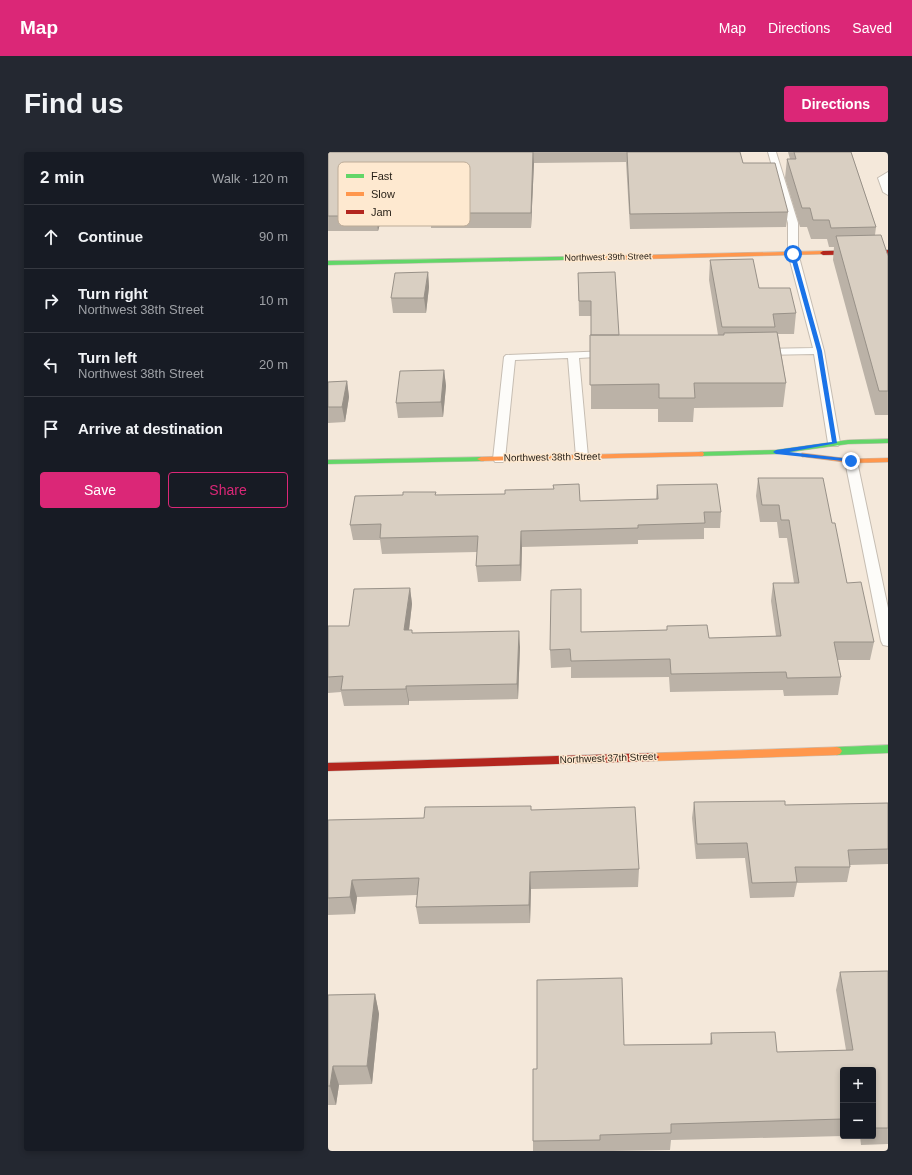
<!DOCTYPE html>
<meta charset="utf-8">
<style>
:root{--surface:#171b24;--page:#242831;--text:#f1f3f6;--muted:#9ea1a6;--line:#363941;--accent:#db2777}
body{margin:0;font-family:Helvetica,sans-serif;background:var(--page);color:var(--text)}
.controls{position:absolute;right:12px;bottom:12px;display:grid;overflow:hidden;border-radius:4px;box-shadow:0 2px 6px #0003}
.controls button{width:36px;height:36px;display:grid;place-items:center;padding:0;border:0;border-bottom:1px solid var(--line);background:var(--surface);color:var(--text);font:20px sans-serif}
.stop{position:absolute;width:12px;height:12px;margin:-9px;border:3px solid #1a73e8;border-radius:50%;background:#fff}
.stop.end{background:#1a73e8;border-color:#fff;box-shadow:0 1px 4px #0008}
.list{margin:0;padding:0;list-style:none}
h2{display:flex;justify-content:space-between;align-items:center;height:52px;margin:0;padding:0 16px;font-size:17px}
h2 small{font-size:13px;font-weight:400;color:var(--muted)}
.list li{display:grid;grid-template-columns:26px 1fr auto;gap:12px;align-items:center;box-sizing:border-box;height:64px;padding:0 16px;border-top:1px solid var(--line)}
.list b{display:block;font-size:15px;white-space:nowrap}
.list p{margin:0;font-size:13px;white-space:nowrap;color:var(--muted)}
.list em{font-size:13px;font-style:normal;color:var(--muted)}
.actions{display:flex;gap:8px;padding:12px 16px}
.actions a{flex:1;padding:9px 0;border:1px solid var(--accent);border-radius:4px;text-align:center;font-size:14px;color:var(--accent)}
.actions .main{background:var(--accent);color:#fff}
.icon{flex:none;width:22px;height:22px;fill:none;stroke:currentColor;stroke-width:2;stroke-linecap:round;stroke-linejoin:round}
.map{position:relative;flex:none;width:560px;height:999px;overflow:hidden;border-radius:4px}
header{display:flex;align-items:center;gap:24px;box-sizing:border-box;height:56px;padding:0 20px;background:var(--accent);color:#fff}
header strong{font-size:19px}
nav{display:flex;gap:22px;margin-inline-start:auto;font-size:14px}
.intro{display:flex;align-items:center;justify-content:space-between;box-sizing:border-box;height:96px;padding:0 24px}
h1{margin:0;font-size:28px}
.button{padding:10px 18px;border-radius:4px;background:var(--accent);color:#fff;font-size:14px;font-weight:700}
main{display:flex;gap:24px;padding:0 24px}
aside{flex:1;background:var(--surface);border-radius:4px;box-shadow:0 2px 6px #0003}
.map>svg:first-child{display:block}
.lines{fill:none;stroke-linecap:round;stroke-linejoin:round}
.lane-casing{stroke:#c6bdb2;stroke-width:2}
.fast-casing{stroke:#c6bdb2;stroke-width:1}
.slow-casing{stroke:#c6bdb2;stroke-width:1}
.jam-casing{stroke:#c6bdb2;stroke-width:1}
.lane{fill:#fdfcf9;fill-rule:evenodd}
.fast{fill:#63d668;fill-rule:evenodd}
.slow{fill:#ff974d;fill-rule:evenodd}
.jam{fill:#b3261e;fill-rule:evenodd}
.wall{fill:#bbb2a7}
.shaded-wall{fill:#989188}
.building{fill:#d9cfc2;stroke:#989188}
.route{fill:#1a73e8}
.labels{text-anchor:middle;dominant-baseline:central;stroke-width:3;stroke-linejoin:round;paint-order:stroke}
.far-street-label{font-size:9px;fill:#251e15;stroke:#fee9d0}
.street-label{font-size:10px;fill:#251e15;stroke:#fee9d0}
.key{fill:#fee9d0;stroke:#bdac98;stroke-width:1}
.key-label{font-size:11px;fill:#251e15}
</style>
<header>
<strong>Map</strong>
<nav><a>Map</a><a>Directions</a><a>Saved</a></nav>
</header>
<div class="intro"><h1>Find us</h1><a class="button">Directions</a></div>
<main>
<aside>
<h2>2 min<small>Walk · 120 m</small></h2>
<ul class="list">
<li><svg class="icon" aria-label="ahead" viewBox="0 0 24 24"><path d="M12 20V5M6 11l6-6 6 6"/></svg><div><b>Continue</b></div><em>90 m</em></li>
<li><svg class="icon" aria-label="right" viewBox="0 0 24 24"><path d="M7 20v-9h11M14 6l5 5-5 5"/></svg><div><b>Turn right</b><p>Northwest 38th Street</p></div><em>10 m</em></li>
<li><svg class="icon" aria-label="left" viewBox="0 0 24 24"><path d="M17 20v-9H6M10 6l-5 5 5 5"/></svg><div><b>Turn left</b><p>Northwest 38th Street</p></div><em>20 m</em></li>
<li><svg class="icon" aria-label="arrive" viewBox="0 0 24 24"><path d="M6 21V4h12l-3 4 3 4H6"/></svg><div><b>Arrive at destination</b></div></li>
</ul>
<div class="actions"><a class="main">Save</a><a>Share</a></div>
</aside>
<div class="map">
<svg width="560" height="999" viewBox="0 0 560 999">
<rect width="100%" height="100%" fill="#f4e8da"/>
<g class="lines">
<defs>
<path id="lane" d="M 440,0 L 448,0 L 470,71 L 470,101 L 496,199 L 512,291 L 510,294 L 502,294 L 500,291 L 486,202 L 433,203 L 428,200 L 433,197 L 485,196 L 460,101 L 460,71 Z
M 560,20 L 560,43 L 555,40 L 550,26 Z
M 281,199 L 286,202 L 285,204 L 251,206 L 260,305 L 258,308 L 250,308 L 248,305 L 240,206 L 187,208 L 177,307 L 175,310 L 167,310 L 165,307 L 176,205 L 178,203 Z
M 523,305 L 527,306 L 529,309 L 560,456 L 560,494 L 555,493 L 553,489 L 517,309 L 519,306 Z"/>
<path id="fast" d="M 279,104 L 282,106 L 281,107 L 0,113 L 0,109 Z
M 560,287 L 560,291 L 520,292 L 448,302 L 372,304 L 368,302 L 372,300 L 448,298 L 520,288 Z
M 153,305 L 157,307 L 156,309 L 0,312 L 0,308 Z
M 560,593 L 560,601 L 509,603 L 506,602 L 504,599 L 506,596 L 509,595 Z"/>
<path id="slow" d="M 495,99 L 498,101 L 497,102 L 279,108 L 276,106 L 279,104 Z
M 372,300 L 375,300 L 376,302 L 375,304 L 153,309 L 149,307 L 153,305 Z
M 474,301 L 523,307 L 560,306 L 560,310 L 523,311 L 477,305 L 474,305 L 473,303 Z
M 509,595 L 512,596 L 514,599 L 512,602 L 509,603 L 326,609 L 323,608 L 321,605 L 323,602 L 326,601 Z"/>
<path id="jam" d="M 560,98 L 560,102 L 495,103 L 492,101 L 495,99 Z
M 326,601 L 329,602 L 331,605 L 329,608 L 326,609 L 0,619 L 0,611 Z"/>
</defs>
<use href="#lane" class="lane-casing"/>
<use href="#fast" class="fast-casing"/>
<use href="#slow" class="slow-casing"/>
<use href="#jam" class="jam-casing"/>
<use href="#lane" class="lane"/>
<use href="#fast" class="fast"/>
<use href="#slow" class="slow"/>
<use href="#jam" class="jam"/>
</g>
<path class="wall" d="M 0,0 L 412,0 L 415,11 L 460,60 L 458,75 L 302,77 L 298,10 L 206,11 L 203,76 L 103,76 L 103,71 L 52,72 L 50,79 L 0,79 Z
M 460,0 L 523,0 L 548,75 L 547,83 L 560,104 L 560,263 L 547,263 L 505,108 L 506,95 L 501,95 L 499,87 L 483,87 L 479,75 L 472,75 L 457,26 L 459,7 L 462,7 Z
M 382,108 L 431,136 L 468,161 L 466,182 L 450,182 L 458,231 L 455,255 L 366,256 L 365,270 L 330,270 L 330,257 L 263,257 L 263,164 L 251,164 L 250,121 L 291,183 L 390,183 L 381,128 Z
M 100,120 L 101,135 L 98,161 L 65,161 L 63,146 Z
M 116,218 L 118,234 L 115,265 L 70,266 L 68,251 Z
M 19,229 L 21,245 L 17,270 L 0,271 L 0,230 Z
M 430,326 L 504,371 L 519,431 L 546,490 L 542,508 L 509,508 L 513,525 L 510,543 L 456,544 L 455,538 L 342,540 L 341,525 L 243,526 L 243,515 L 223,516 L 222,498 L 253,480 L 339,478 L 339,474 L 381,486 L 448,484 L 443,449 L 445,431 L 466,431 L 459,386 L 451,386 L 449,370 L 432,370 L 428,344 Z
M 329,333 L 393,360 L 392,376 L 376,376 L 376,387 L 310,388 L 310,392 L 194,395 L 193,429 L 150,430 L 148,414 L 149,400 L 54,402 L 52,388 L 25,388 L 22,373 L 108,343 L 252,349 L 328,347 Z
M 82,436 L 84,452 L 81,478 L 84,478 L 84,481 L 192,495 L 190,547 L 81,549 L 81,553 L 16,554 L 13,540 L 0,541 L 0,474 L 21,474 Z
M 366,650 L 457,653 L 560,651 L 560,712 L 522,713 L 522,715 L 519,730 L 469,731 L 466,745 L 422,746 L 417,706 L 368,707 L 364,666 Z
M 203,654 L 203,658 L 311,717 L 310,735 L 203,737 L 202,771 L 91,772 L 88,755 L 89,743 L 29,745 L 27,762 L 0,763 L 0,668 L 96,666 Z
M 560,819 L 560,992 L 533,993 L 532,984 L 545,984 L 545,918 L 515,918 L 515,984 L 343,988 L 342,998 L 285,999 L 205,999 L 205,989 L 209,917 L 296,893 L 382,892 L 383,881 L 449,900 L 518,898 L 508,838 L 512,820 Z
M 47,842 L 51,862 L 44,932 L 11,933 L 8,953 L 0,953 L 0,843 Z"/>
<path class="shaded-wall" d="M 205,0 L 206,11 L 203,76 L 203,61 Z
M 50,57 L 52,72 L 50,79 L 48,64 Z
M 100,120 L 101,135 L 98,161 L 96,146 Z
M 116,218 L 118,234 L 115,265 L 113,250 Z
M 19,229 L 21,245 L 17,270 L 14,255 Z
M 193,379 L 194,395 L 193,429 L 192,413 Z
M 82,436 L 84,452 L 79,494 L 76,478 Z
M 191,479 L 192,495 L 190,547 L 189,532 Z
M 78,534 L 81,549 L 81,553 L 78,537 Z
M 202,720 L 203,737 L 202,771 L 201,753 Z
M 24,728 L 29,745 L 27,762 L 22,745 Z
M 47,842 L 51,862 L 44,932 L 39,914 Z
M 5,914 L 11,933 L 8,953 L 2,934 Z"/>
<path class="building" d="M 0,0 L 205,0 L 203,61 L 102,61 L 102,56 L 50,57 L 48,64 L 0,64 Z
M 299,0 L 412,0 L 415,11 L 447,11 L 460,60 L 302,62 Z
M 466,0 L 523,0 L 548,75 L 503,76 L 501,68 L 485,68 L 482,56 L 474,56 L 459,7 L 468,7 Z
M 553,83 L 560,104 L 560,239 L 551,239 L 508,84 Z
M 425,107 L 431,136 L 462,136 L 468,161 L 445,162 L 447,175 L 394,175 L 382,108 Z
M 100,120 L 96,146 L 63,146 L 67,121 Z
M 287,120 L 291,183 L 263,183 L 263,149 L 251,149 L 250,121 Z
M 449,180 L 458,231 L 366,231 L 367,246 L 331,246 L 331,232 L 262,233 L 262,183 L 396,183 L 396,181 Z
M 116,218 L 113,250 L 68,251 L 72,219 Z
M 19,229 L 14,255 L 0,255 L 0,230 Z
M 430,326 L 495,326 L 504,371 L 507,371 L 519,431 L 533,430 L 546,490 L 506,490 L 513,525 L 459,526 L 458,520 L 343,522 L 342,507 L 243,509 L 242,497 L 222,498 L 223,438 L 253,437 L 253,480 L 339,478 L 339,474 L 379,473 L 381,486 L 453,484 L 445,431 L 471,431 L 461,368 L 453,368 L 451,353 L 434,353 Z
M 251,332 L 252,349 L 330,347 L 329,333 L 389,332 L 393,360 L 376,360 L 377,371 L 310,373 L 310,376 L 193,379 L 192,413 L 148,414 L 150,384 L 52,386 L 53,372 L 22,373 L 27,344 L 75,343 L 75,340 L 108,340 L 107,343 L 177,342 L 177,338 L 226,337 L 225,333 Z
M 82,436 L 76,478 L 84,478 L 84,481 L 191,479 L 189,532 L 78,534 L 78,537 L 13,538 L 15,524 L 0,525 L 0,474 L 21,474 L 26,437 Z
M 457,649 L 457,653 L 560,651 L 560,697 L 520,698 L 522,715 L 467,715 L 469,730 L 424,731 L 419,691 L 369,692 L 366,650 Z
M 203,654 L 203,658 L 307,655 L 311,717 L 202,720 L 201,753 L 88,755 L 91,726 L 24,728 L 22,745 L 0,746 L 0,668 L 96,666 L 97,655 Z
M 560,819 L 560,976 L 545,976 L 545,918 L 515,918 L 515,967 L 343,972 L 343,981 L 272,983 L 272,988 L 205,989 L 205,917 L 209,917 L 209,828 L 294,826 L 296,893 L 384,892 L 383,881 L 447,880 L 449,900 L 525,898 L 512,820 Z
M 47,842 L 39,914 L 5,914 L 2,934 L 0,934 L 0,843 Z"/>
<path class="route" d="M 465,100 L 467,102 L 494,199 L 509,291 L 461,300 L 523,307 L 525,308 L 525,310 L 448,302 L 445,300 L 448,298 L 504,290 L 489,199 L 462,102 Z"/>
<g class="labels">
<g class="far-street-label">
<text transform="translate(280 105) rotate(-1)">Northwest 39th Street</text>
</g>
<g class="street-label">
<text transform="translate(224 305) rotate(-1)">Northwest 38th Street</text>
<text transform="translate(280 606) rotate(-2)">Northwest 37th Street</text>
</g>
</g>
<rect x="10" y="10" width="132" height="64" rx="6" class="key"/>
<rect x="18" y="22" width="18" height="4" fill="#63d668"/>
<rect x="18" y="40" width="18" height="4" fill="#ff974d"/>
<rect x="18" y="58" width="18" height="4" fill="#b3261e"/>
<g class="key-label">
<text x="43" y="28">Fast</text>
<text x="43" y="46">Slow</text>
<text x="43" y="64">Jam</text>
</g>
</svg>
<div class="controls">
<button>+</button>
<button>−</button>
</div>
<div class="stop" style="left:465px;top:102px"></div>
<div class="stop end" style="left:523px;top:309px"></div>
</div>
</main>
